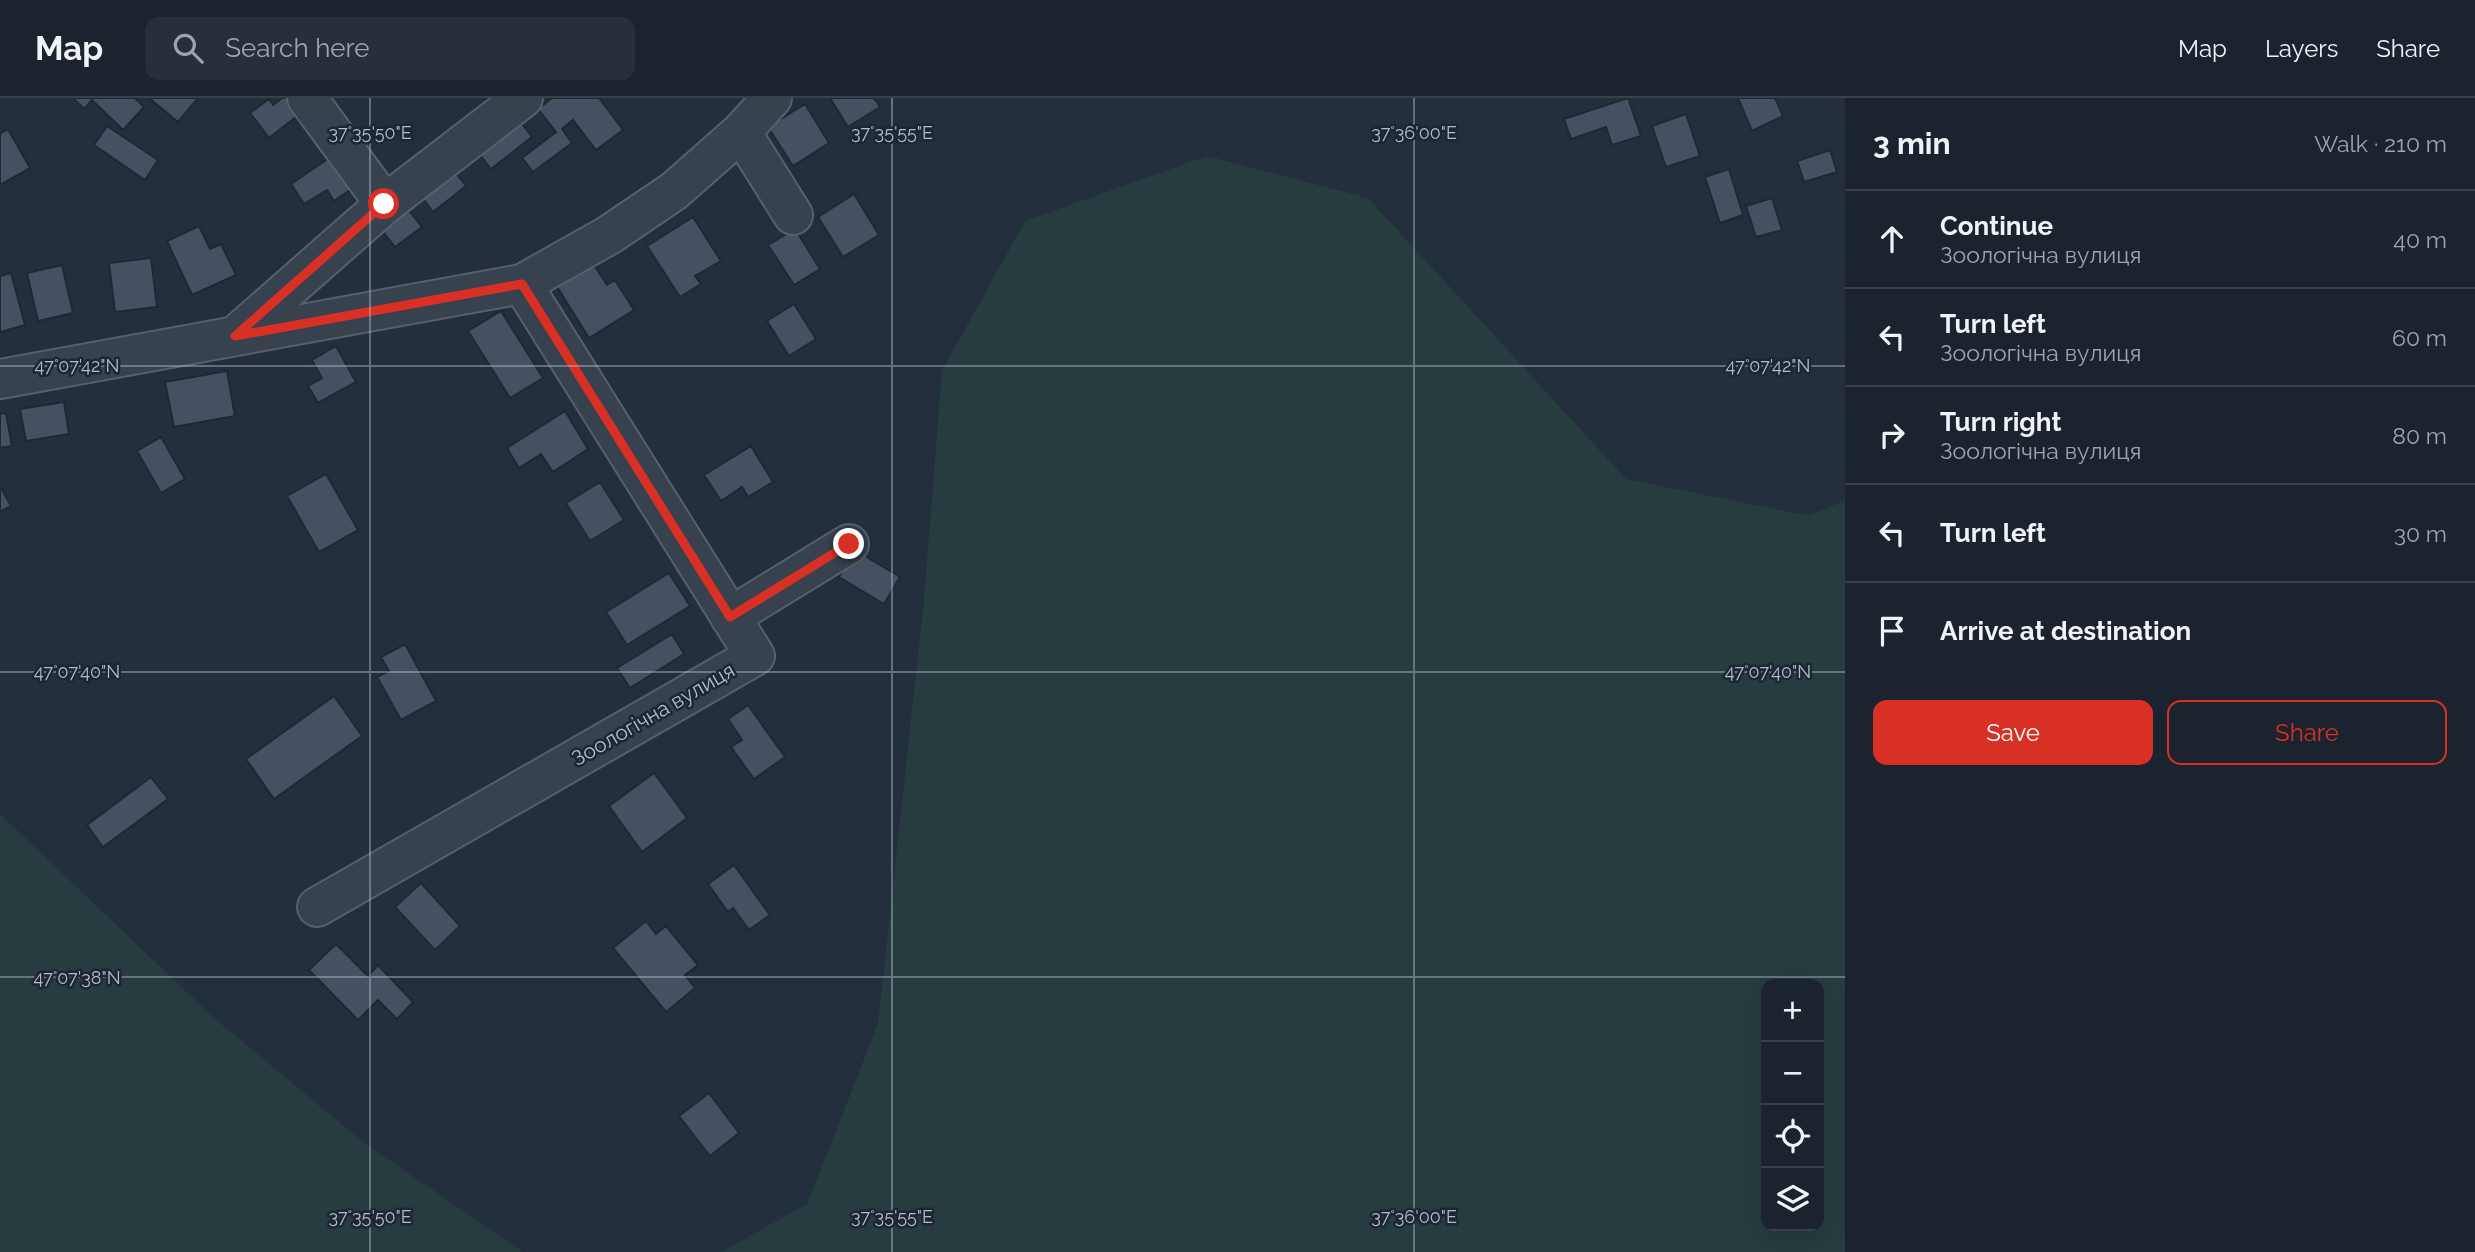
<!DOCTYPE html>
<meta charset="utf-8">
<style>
:root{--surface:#1b232e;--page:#282f3a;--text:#f1f3f6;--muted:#a0a4aa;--line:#39404a;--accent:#d93025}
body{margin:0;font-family:Raleway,sans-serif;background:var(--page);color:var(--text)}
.controls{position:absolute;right:21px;bottom:21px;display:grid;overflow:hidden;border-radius:14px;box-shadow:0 7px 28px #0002}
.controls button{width:63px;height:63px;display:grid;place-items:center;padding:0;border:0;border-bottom:2px solid var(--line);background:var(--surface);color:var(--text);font:35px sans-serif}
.stop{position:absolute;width:21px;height:21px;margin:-16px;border:5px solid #d93025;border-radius:50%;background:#fff}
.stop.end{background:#d93025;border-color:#fff;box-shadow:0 2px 7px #0008}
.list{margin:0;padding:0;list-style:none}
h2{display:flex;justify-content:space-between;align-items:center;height:91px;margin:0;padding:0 28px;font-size:30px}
h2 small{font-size:23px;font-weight:400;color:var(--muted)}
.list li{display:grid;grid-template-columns:46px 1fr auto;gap:21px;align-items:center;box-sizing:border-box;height:98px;padding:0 28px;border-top:2px solid var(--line)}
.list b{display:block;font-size:26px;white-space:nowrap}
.list p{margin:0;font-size:23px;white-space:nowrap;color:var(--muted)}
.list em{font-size:23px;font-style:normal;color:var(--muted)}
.actions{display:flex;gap:14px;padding:21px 28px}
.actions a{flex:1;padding:16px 0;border:2px solid var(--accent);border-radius:14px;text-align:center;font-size:24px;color:var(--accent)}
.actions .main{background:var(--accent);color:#fff}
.icon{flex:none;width:38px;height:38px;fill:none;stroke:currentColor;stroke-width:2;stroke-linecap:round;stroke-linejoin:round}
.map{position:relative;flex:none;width:1845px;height:1154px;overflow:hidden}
header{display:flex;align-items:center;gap:42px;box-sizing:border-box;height:98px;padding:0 35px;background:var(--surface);border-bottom:2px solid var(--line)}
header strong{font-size:33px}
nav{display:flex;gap:38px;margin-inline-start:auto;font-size:24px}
.search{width:490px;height:63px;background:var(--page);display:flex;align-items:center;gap:18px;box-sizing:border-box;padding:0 24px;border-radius:14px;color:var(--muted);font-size:26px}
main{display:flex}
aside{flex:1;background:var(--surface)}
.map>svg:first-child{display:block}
.green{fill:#263c3f;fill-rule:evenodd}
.building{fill:#455162;stroke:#1f2835;stroke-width:2}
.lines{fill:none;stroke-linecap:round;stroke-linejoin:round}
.minor-casing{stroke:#565f6c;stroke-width:42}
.minor{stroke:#38414e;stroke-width:38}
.route{stroke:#d93025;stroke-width:9}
.ticks{fill:none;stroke:#b4bcc9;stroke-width:2;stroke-opacity:0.45}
.labels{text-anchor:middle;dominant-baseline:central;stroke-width:5;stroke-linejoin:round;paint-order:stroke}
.street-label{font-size:21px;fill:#b4bcc9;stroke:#1d2633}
.ticks-label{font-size:18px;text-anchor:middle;fill:#b4bcc9;stroke:#1d2633;stroke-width:5;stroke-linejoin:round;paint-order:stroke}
</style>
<header>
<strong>Map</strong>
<div class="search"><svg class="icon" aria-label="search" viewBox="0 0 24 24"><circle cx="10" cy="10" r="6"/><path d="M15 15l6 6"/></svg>Search here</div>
<nav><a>Map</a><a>Layers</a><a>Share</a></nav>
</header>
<main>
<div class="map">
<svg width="1845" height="1154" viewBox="0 0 1845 1154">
<rect width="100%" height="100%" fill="#242f3e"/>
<path class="green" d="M 1207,58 L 1368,100 L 1626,381 L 1809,418 L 1845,402 L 1845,1154 L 721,1154 L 807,1106 L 878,926 L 924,502 L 942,273 L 1025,123 ZM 1819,886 L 1819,1128 L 1766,1128 L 1766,886 Z
M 0,716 L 214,920 L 363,1044 L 523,1154 L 0,1154 Z"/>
<path class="building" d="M 73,0 L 135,0 L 144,9 L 123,32 L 92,2 L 84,11 Z
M 149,0 L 198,0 L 178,24 Z
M 282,0 L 290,0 L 301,15 L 269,40 L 250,15 L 269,1 L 273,7 Z
M 552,0 L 599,0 L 623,32 L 596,52 L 573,22 L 562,31 L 572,45 L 533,74 L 522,60 L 556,34 L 538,11 Z
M 830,0 L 874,0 L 880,9 L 848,29 Z
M 1628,0 L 1641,38 L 1612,47 L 1606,29 L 1571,41 L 1564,21 Z
M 1738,0 L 1775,0 L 1783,18 L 1752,33 Z
M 805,6 L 829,45 L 793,68 L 768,29 Z
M 1686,16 L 1700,58 L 1666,69 L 1652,28 Z
M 517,19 L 532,39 L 491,71 L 475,51 Z
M 107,28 L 158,62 L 145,82 L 94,47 Z
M 8,31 L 30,70 L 0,87 L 0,36 Z
M 1830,52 L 1837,74 L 1804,84 L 1797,63 Z
M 332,58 L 353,90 L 334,103 L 327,92 L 304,106 L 291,86 Z
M 452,70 L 466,88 L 433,114 L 419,95 Z
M 1729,71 L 1743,117 L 1720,125 L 1705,79 Z
M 854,96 L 879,137 L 843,159 L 818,119 Z
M 1772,100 L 1782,132 L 1756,139 L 1746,108 Z
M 407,110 L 422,129 L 395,149 L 380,130 Z
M 693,119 L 721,163 L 695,178 L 701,186 L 680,199 L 647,148 Z
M 199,128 L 210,151 L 221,146 L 236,177 L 192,197 L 167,143 Z
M 795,131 L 820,171 L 794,187 L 768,147 Z
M 151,160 L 157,209 L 115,214 L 109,165 Z
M 592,164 L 607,187 L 615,182 L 634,212 L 589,240 L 556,187 Z
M 62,167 L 73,215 L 38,223 L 27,175 Z
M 11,175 L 25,227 L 0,234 L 0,178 Z
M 794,206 L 816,241 L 789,258 L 767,223 Z
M 501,213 L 543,280 L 510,300 L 468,233 Z
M 336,248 L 356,284 L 318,305 L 308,288 L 322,280 L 312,262 Z
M 227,273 L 235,318 L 174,329 L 165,284 Z
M 64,304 L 69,336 L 26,343 L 20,311 Z
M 565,313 L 588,351 L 553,374 L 541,356 L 519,370 L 507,350 Z
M 6,315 L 12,348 L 0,350 L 0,316 Z
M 161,339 L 185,381 L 161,395 L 137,353 Z
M 751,348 L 773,384 L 748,399 L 742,389 L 721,403 L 704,377 Z
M 326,376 L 358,432 L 319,454 L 287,398 Z
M 600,384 L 624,422 L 590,443 L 566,405 Z
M 0,388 L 11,408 L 0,414 Z
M 855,452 L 900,479 L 884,506 L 839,479 Z
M 669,475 L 690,508 L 627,547 L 606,514 Z
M 672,536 L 684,556 L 630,590 L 617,570 Z
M 405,546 L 436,603 L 401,622 L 377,579 L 389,573 L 381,559 Z
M 334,598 L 362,638 L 274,701 L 246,661 Z
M 748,607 L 785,659 L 754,681 L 731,649 L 742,642 L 728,621 Z
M 654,675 L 687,720 L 642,754 L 609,708 Z
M 151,679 L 168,701 L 103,749 L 87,727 Z
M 734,767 L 770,817 L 749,832 L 733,810 L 728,814 L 708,786 Z
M 421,785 L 460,828 L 435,852 L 395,809 Z
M 646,823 L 656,836 L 666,828 L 698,867 L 685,877 L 695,890 L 666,914 L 613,850 Z
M 336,846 L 368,878 L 378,867 L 413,904 L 397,921 L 378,902 L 358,922 L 309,872 Z
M 709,995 L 739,1035 L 710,1058 L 679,1018 Z"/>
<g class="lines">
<defs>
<path id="minor" d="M 307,0 L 385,106
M 741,34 L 793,117
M 236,237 L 385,106 L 523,0
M 0,281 L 522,186 L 609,137 L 674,93 L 741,34 L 772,0
M 730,519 L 849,446
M 317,809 L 755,558 L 522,186"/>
</defs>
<use href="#minor" class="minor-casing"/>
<use href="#minor" class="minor"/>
</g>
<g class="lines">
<path class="route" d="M 384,106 L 235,238 L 522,186 L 730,519 L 849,446"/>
</g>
<path class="ticks" d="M 370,0 L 370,1154M 892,0 L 892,1154M 1414,0 L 1414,1154M 0,268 L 1845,268M 0,574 L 1845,574M 0,879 L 1845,879"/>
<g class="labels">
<g class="street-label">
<text transform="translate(653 616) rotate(-30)">Зоологічна вулиця</text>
</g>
</g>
<g class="ticks-label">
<text x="370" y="41">37°35'50"E</text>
<text x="892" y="41">37°35'55"E</text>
<text x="1414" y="41">37°36'00"E</text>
<text x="77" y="274">47°07'42"N</text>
<text x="1768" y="274">47°07'42"N</text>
<text x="77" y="580">47°07'40"N</text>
<text x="1768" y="580">47°07'40"N</text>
<text x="77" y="886">47°07'38"N</text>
<text x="370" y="1125">37°35'50"E</text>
<text x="892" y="1125">37°35'55"E</text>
<text x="1414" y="1125">37°36'00"E</text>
</g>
</svg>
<div class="controls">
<button>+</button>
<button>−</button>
<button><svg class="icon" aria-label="locate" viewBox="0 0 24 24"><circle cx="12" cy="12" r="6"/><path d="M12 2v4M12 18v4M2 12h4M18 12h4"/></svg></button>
<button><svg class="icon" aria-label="layers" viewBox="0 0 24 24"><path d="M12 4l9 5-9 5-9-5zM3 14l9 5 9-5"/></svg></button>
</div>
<div class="stop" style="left:384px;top:106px"></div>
<div class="stop end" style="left:849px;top:446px"></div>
</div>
<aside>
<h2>3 min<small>Walk · 210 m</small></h2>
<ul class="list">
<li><svg class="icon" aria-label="ahead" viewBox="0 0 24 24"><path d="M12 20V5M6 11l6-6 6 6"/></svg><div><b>Continue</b><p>Зоологічна вулиця</p></div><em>40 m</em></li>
<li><svg class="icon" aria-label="left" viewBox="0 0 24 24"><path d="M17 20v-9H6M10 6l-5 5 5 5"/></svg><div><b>Turn left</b><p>Зоологічна вулиця</p></div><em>60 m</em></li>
<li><svg class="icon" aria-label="right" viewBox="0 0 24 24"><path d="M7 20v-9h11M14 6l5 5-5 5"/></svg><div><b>Turn right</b><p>Зоологічна вулиця</p></div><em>80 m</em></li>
<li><svg class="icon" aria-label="left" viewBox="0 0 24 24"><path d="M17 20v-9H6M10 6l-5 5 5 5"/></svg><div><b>Turn left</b></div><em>30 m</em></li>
<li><svg class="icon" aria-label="arrive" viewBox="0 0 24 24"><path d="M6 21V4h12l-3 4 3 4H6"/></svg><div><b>Arrive at destination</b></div></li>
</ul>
<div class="actions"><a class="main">Save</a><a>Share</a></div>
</aside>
</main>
